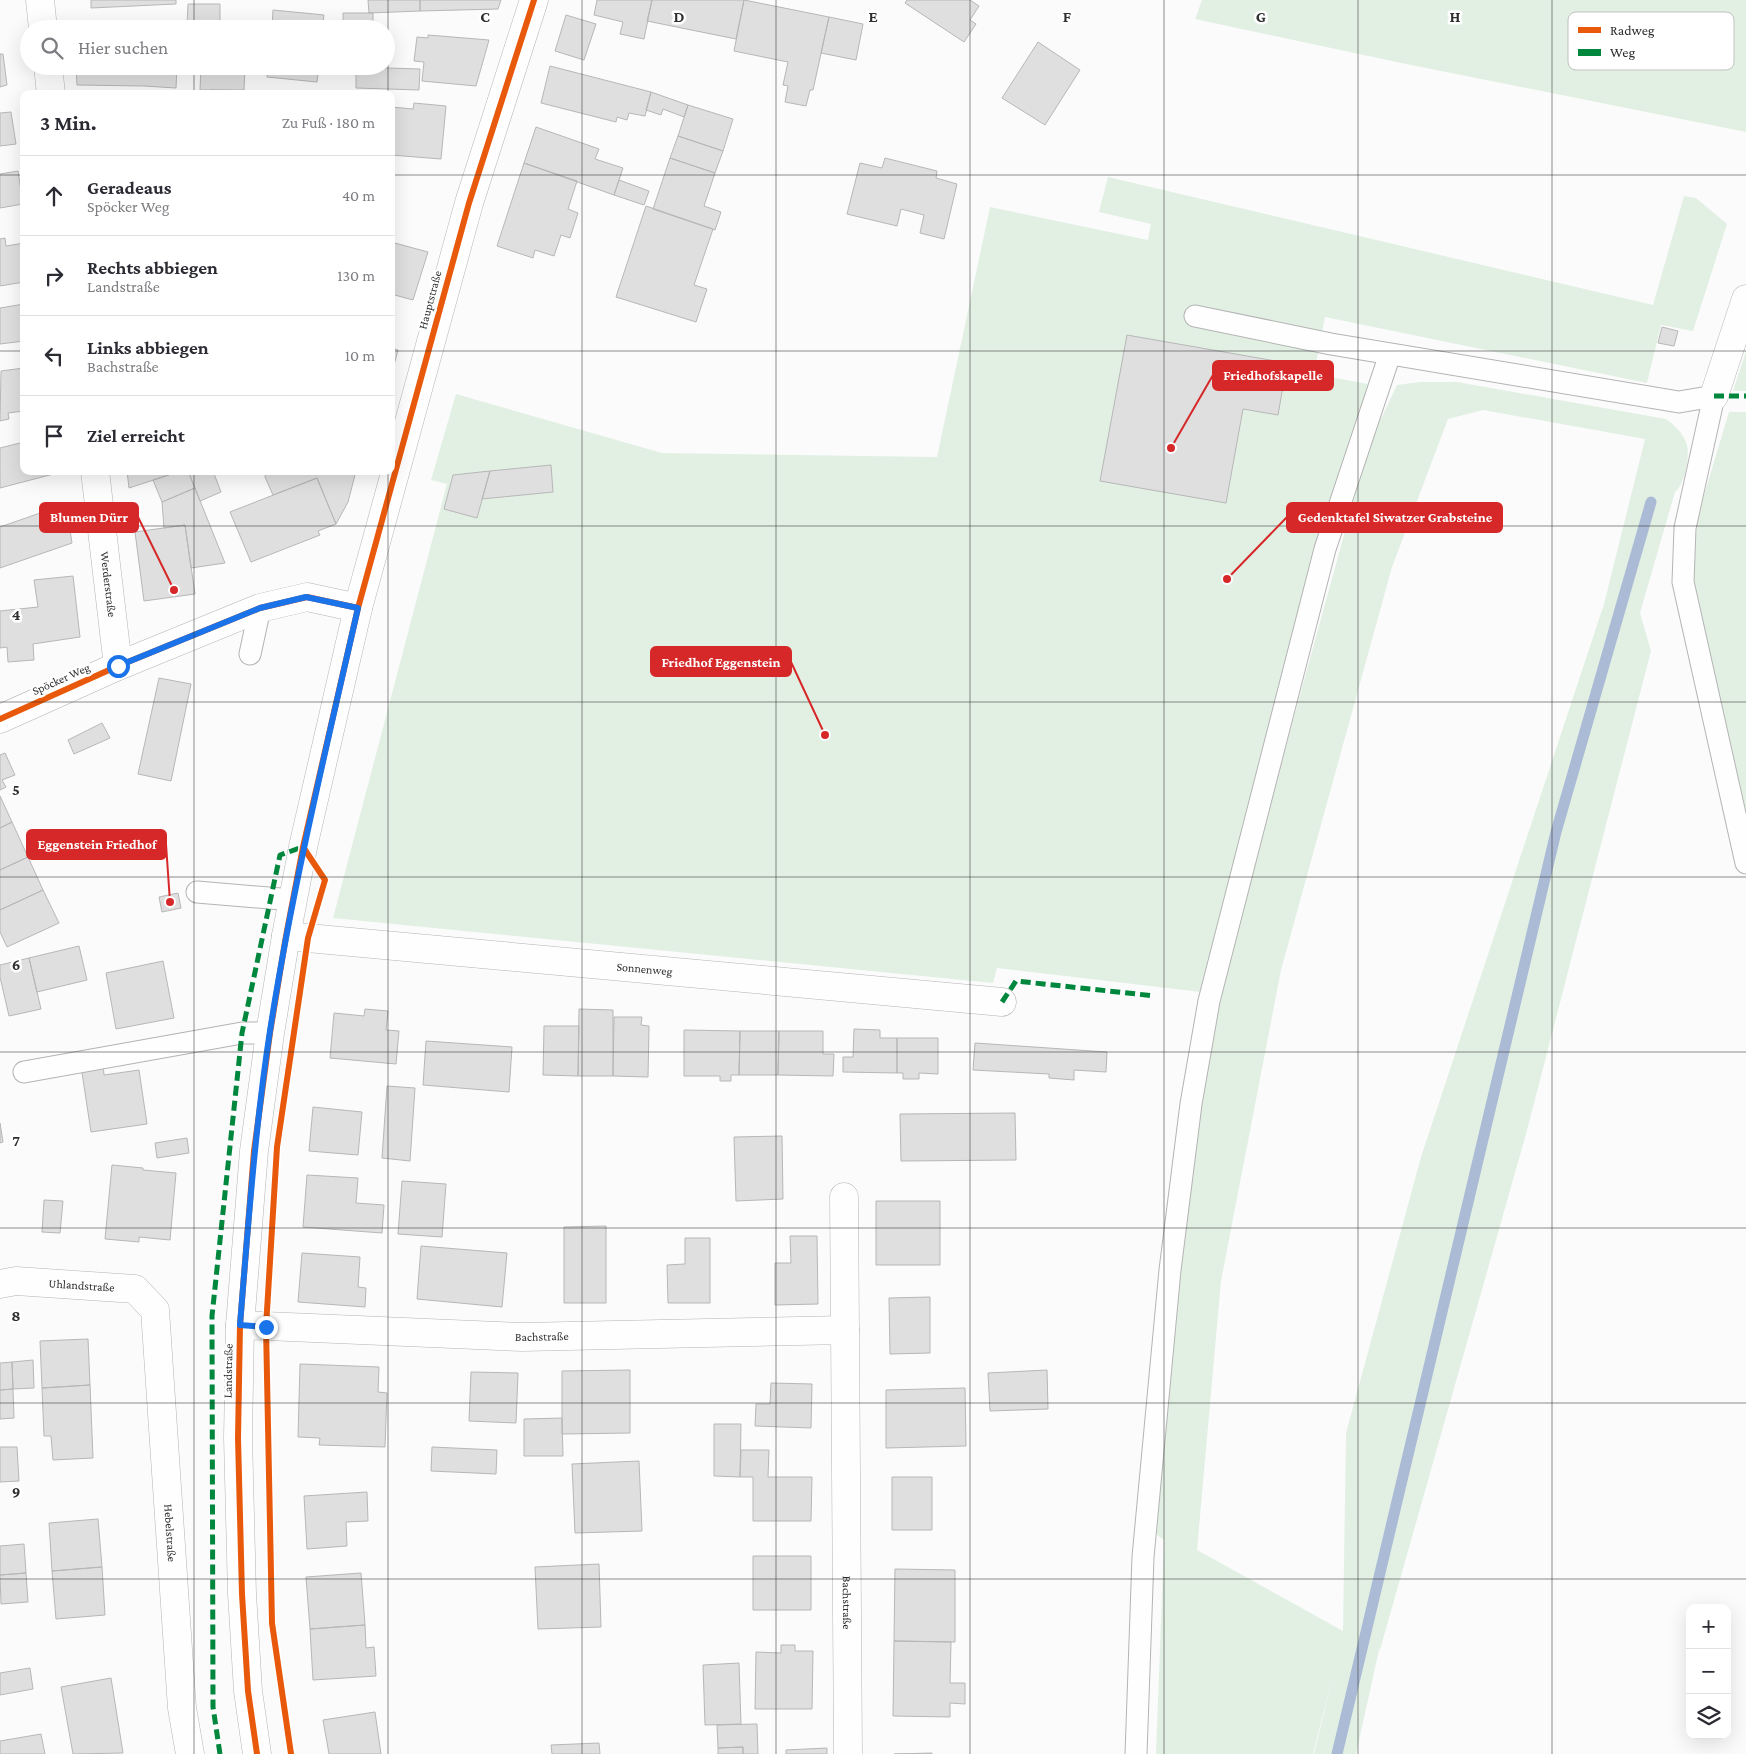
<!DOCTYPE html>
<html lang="de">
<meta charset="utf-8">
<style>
:root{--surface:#fff;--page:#f2f2f3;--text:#2b2b33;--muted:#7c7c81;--line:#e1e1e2}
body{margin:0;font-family:"Crimson Pro",serif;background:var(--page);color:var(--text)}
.controls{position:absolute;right:15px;bottom:15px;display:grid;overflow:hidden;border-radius:10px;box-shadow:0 5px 20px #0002}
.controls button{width:45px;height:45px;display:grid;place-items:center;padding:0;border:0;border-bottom:1px solid var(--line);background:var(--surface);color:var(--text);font:25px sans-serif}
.stop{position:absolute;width:15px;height:15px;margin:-11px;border:4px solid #1a73e8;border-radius:50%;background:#fff}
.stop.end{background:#1a73e8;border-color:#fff;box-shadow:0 1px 5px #0008}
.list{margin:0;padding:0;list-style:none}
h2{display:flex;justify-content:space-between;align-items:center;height:65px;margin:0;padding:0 20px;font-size:21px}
h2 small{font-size:16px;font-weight:400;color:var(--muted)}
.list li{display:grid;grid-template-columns:32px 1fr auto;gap:15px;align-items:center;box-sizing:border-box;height:80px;padding:0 20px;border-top:1px solid var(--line)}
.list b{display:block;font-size:19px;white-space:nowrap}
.list p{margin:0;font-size:16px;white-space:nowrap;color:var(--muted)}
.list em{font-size:16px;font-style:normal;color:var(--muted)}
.icon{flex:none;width:28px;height:28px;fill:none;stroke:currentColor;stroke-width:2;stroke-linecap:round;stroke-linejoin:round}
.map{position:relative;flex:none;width:1746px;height:1754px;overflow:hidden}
.search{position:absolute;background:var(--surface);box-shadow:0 5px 20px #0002;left:20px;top:20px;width:375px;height:55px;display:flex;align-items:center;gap:12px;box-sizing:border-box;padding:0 18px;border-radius:28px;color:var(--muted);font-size:19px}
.panel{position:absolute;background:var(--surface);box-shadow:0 5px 20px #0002;left:20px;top:90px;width:375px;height:385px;border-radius:10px}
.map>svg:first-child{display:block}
.green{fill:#e2f0e4;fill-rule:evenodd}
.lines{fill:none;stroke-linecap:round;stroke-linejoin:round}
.stream{stroke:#acbbd5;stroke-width:11}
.building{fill:#dfdfdf;stroke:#b7b7b7}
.service-casing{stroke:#b4b4b4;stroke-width:23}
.minor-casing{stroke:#b4b4b4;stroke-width:29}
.tertiary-casing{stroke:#b4b4b4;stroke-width:29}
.service{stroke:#fefeff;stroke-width:21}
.minor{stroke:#fefeff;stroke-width:28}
.tertiary{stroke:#fefeff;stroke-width:28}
.quiet{stroke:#00873e;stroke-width:5;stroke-dasharray:10 5;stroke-linecap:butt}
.cycleway-casing{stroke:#fff;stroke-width:9}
.cycleway{stroke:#e8590c;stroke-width:6}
.route{stroke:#1a73e8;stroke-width:6}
.grid{fill:none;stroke:#2f2f30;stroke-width:1;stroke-opacity:0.55}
.labels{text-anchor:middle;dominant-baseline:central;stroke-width:5;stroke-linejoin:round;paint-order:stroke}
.street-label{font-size:12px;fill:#2f2f30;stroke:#fff}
.key{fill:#fff;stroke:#c1c1c1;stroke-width:1}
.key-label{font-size:14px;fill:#2f2f30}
.grid-label{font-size:16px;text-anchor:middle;font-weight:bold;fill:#2f2f30;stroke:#fff;stroke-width:5;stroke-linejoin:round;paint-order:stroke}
.leader{fill:none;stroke:#d62828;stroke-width:2}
.callout-dot{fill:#d62828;stroke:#fff;stroke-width:2}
.callout{fill:#d62828;stroke:#d62828;stroke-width:2}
.callout-label{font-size:14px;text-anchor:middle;font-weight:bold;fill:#fff}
</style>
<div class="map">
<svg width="1746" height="1754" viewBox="0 0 1746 1754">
<rect width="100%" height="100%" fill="#fbfbfc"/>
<path class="green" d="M 1202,0 L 1746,0 L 1746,132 L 1406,64 L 1195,19 Z
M 1108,177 L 1653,305 L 1684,196 L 1696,198 L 1727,224 L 1693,331 L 1661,325 L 1647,383 L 1325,317 L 1314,374 L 1368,384 L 1317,551 L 1201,992 L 997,968 L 993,983 L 333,918 L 447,484 L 431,480 L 456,394 L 662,453 L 937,457 L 990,207 L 1148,240 L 1151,224 L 1099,212 Z
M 1746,351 L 1746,391 L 1733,391 Z
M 1420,382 L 1457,382 L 1666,419 C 1674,425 1681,431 1685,440 C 1692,452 1685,484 1675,492 L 1640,613 L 1651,651 L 1526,1134 L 1380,1650 L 1375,1648 L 1379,1650 L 1356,1754 L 1314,1754 L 1333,1674 L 1313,1754 L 1156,1754 L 1164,1540 L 1153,1532 L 1188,1181 L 1215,1004 L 1369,444 L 1397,385 ZM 1483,410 L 1645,439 L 1604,604 L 1421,1157 L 1346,1433 L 1343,1631 L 1197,1550 L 1221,1281 L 1281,970 L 1392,567 L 1448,419 Z
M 1729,412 L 1746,412 L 1746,815 L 1692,576 L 1698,515 Z"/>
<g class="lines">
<path class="stream" d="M 1337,1754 L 1556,832 L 1651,502"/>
</g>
<path class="building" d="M 91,0 L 176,0 L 176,4 L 91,8 Z
M 368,0 L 420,0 L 420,11 L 369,13 Z
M 420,0 L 501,0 L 498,9 L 420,11 Z
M 597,0 L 652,0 L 644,39 L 620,34 L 623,22 L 594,15 Z
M 652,0 L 744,0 L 736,39 L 647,21 Z
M 744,0 L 829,17 L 813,90 L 810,90 L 806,106 L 785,102 L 788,86 L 783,85 L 788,62 L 734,51 Z
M 907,0 L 970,0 L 979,6 L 970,20 L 976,24 L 964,42 L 905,3 Z
M 188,4 L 220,4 L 220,25 L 187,25 Z
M 273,10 L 324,15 L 322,29 L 272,29 Z
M 343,13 L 373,13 L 373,29 L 343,29 Z
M 566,15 L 596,24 L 584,60 L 555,51 Z
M 829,17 L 863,24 L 856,60 L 821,53 Z
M 201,25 L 246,26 L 246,29 L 201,29 Z
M 428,35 L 489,40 L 476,86 L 422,81 L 424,62 L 414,61 L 417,37 L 428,38 Z
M 1038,42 L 1080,70 L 1045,125 L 1002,98 Z
M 0,54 L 3,54 L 7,85 L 0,87 Z
M 76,66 L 177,66 L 176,88 L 144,86 L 77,85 Z
M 201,66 L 245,66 L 244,90 L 200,90 Z
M 268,66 L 319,66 L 317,82 L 267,77 Z
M 550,66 L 651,92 L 645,116 L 629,113 L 627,120 L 617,117 L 616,122 L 541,103 Z
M 356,67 L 420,69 L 419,90 L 356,88 Z
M 210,90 L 253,91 L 254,94 L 210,94 Z
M 309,91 L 309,94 L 282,94 Z
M 651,92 L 688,105 L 684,117 L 663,109 L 661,115 L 646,110 Z
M 414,103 L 446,106 L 441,159 L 391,155 L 391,107 L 413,109 Z
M 688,105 L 733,119 L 723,151 L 678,136 Z
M 11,112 L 16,144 L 0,146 L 0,113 Z
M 536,127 L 599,149 L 595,159 L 623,168 L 614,195 L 524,163 Z
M 678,136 L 723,151 L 715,173 L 670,158 Z
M 670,158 L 715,173 L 704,206 L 721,212 L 715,230 L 653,209 Z
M 885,158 L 937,171 L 936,178 L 957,184 L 944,239 L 920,233 L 924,215 L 901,209 L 897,226 L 847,214 L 860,163 L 882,168 Z
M 524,163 L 577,181 L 568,209 L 578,213 L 570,238 L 561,235 L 554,256 L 535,250 L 533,258 L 497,246 Z
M 18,171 L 23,204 L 0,208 L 0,174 Z
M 619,180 L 649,191 L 644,205 L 614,195 Z
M 646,206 L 713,229 L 694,285 L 707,289 L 696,322 L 616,297 Z
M 5,238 L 6,246 L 24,243 L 24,282 L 0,286 L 0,239 Z
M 391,242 L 428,252 L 413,300 L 391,294 Z
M 24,304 L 24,341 L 0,344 L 0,308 Z
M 1662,327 L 1678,331 L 1674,346 L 1658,343 Z
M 1127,335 L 1287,363 L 1278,415 L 1243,409 L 1226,503 L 1100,481 Z
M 391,348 L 398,350 L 391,376 Z
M 24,368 L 24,411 L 8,413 L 9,419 L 0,421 L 1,371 Z
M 24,442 L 24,471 L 61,472 L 0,488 L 0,448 Z
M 551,465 L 553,492 L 482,499 L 490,471 Z
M 127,471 L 169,471 L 169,475 L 129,488 Z
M 179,471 L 188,471 L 195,488 L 162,502 L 153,480 Z
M 188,471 L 213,471 L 221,492 L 200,501 Z
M 266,471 L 356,471 L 348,502 L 336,524 L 317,478 L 273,495 L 265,477 Z
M 490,471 L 477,518 L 444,509 L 453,475 Z
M 317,478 L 336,524 L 318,531 L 320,535 L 251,562 L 230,512 Z
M 195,488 L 225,563 L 191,568 L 185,525 L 164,528 L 162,502 Z
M 66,504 L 72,543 L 0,568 L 0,527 Z
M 185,525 L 195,594 L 144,601 L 135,532 Z
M 73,576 L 80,637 L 33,644 L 34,660 L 8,662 L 7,647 L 0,648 L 0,611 L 38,607 L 34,580 Z
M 159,678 L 191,684 L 171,781 L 138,774 Z
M 102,723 L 110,738 L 74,754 L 68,740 Z
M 5,753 L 15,775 L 2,780 L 6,787 L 0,790 L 0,755 Z
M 0,796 L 12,822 L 0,828 Z
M 12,822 L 28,857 L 0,870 L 0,828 Z
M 28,857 L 43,890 L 0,910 L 0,870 Z
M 43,890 L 59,923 L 7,947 L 0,932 L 0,910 Z
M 178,893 L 181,908 L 162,912 L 159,897 Z
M 79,946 L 87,980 L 37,992 L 29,958 Z
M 29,958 L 41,1009 L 9,1016 L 0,977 L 0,965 Z
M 163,961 L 174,1018 L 116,1029 L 106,973 Z
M 365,1009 L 388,1011 L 386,1030 L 399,1031 L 396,1064 L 330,1058 L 334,1013 L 364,1016 Z
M 579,1009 L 613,1010 L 613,1076 L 578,1076 Z
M 614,1017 L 642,1017 L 641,1025 L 649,1026 L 648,1077 L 613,1076 Z
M 544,1026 L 579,1026 L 578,1076 L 543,1075 Z
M 854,1029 L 880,1030 L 880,1038 L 897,1038 L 897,1073 L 843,1072 L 843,1057 L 853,1057 Z
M 684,1030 L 740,1031 L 739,1075 L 731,1075 L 731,1081 L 720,1081 L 720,1076 L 684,1076 Z
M 740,1031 L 779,1031 L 778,1075 L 739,1075 Z
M 779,1031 L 823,1031 L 823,1054 L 834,1054 L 833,1076 L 778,1075 Z
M 897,1038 L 938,1038 L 938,1074 L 919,1073 L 919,1079 L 903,1079 L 903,1073 L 897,1073 Z
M 426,1041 L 512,1047 L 509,1092 L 423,1085 Z
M 975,1043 L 1107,1052 L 1106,1072 L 1074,1070 L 1074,1080 L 1049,1078 L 1049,1074 L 973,1070 Z
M 103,1064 L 104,1075 L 139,1070 L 147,1124 L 91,1132 L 81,1066 Z
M 387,1086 L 415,1088 L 410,1161 L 382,1158 Z
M 313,1107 L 362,1112 L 358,1155 L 309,1151 Z
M 1015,1113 L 1016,1160 L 901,1161 L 900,1114 Z
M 0,1123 L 3,1142 L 0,1143 Z
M 782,1136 L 783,1199 L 736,1201 L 734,1137 Z
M 187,1138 L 189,1153 L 157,1158 L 155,1143 Z
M 112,1165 L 143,1168 L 143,1170 L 176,1173 L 170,1240 L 139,1237 L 139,1242 L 105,1239 Z
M 307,1175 L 358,1178 L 356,1203 L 384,1205 L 382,1233 L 303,1227 Z
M 402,1181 L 446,1184 L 442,1237 L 398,1234 Z
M 44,1200 L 63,1201 L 60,1233 L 42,1232 Z
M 876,1201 L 940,1201 L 940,1265 L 876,1265 Z
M 606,1226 L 606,1303 L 564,1303 L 564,1227 Z
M 790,1236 L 817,1236 L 818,1304 L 775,1305 L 775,1263 L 791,1263 Z
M 685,1238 L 710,1238 L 710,1303 L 668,1303 L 667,1265 L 685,1264 Z
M 421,1246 L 507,1253 L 502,1307 L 417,1299 Z
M 302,1253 L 360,1257 L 358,1287 L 366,1288 L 365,1307 L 298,1302 Z
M 930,1297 L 930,1353 L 890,1354 L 889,1298 Z
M 88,1339 L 90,1385 L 42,1388 L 40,1341 Z
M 33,1360 L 34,1388 L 13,1389 L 12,1362 Z
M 12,1362 L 13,1389 L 0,1390 L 0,1363 Z
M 300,1364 L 379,1367 L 378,1392 L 387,1393 L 385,1447 L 319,1445 L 320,1438 L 298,1437 Z
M 630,1370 L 630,1433 L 562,1434 L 562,1371 Z
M 1047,1370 L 1048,1409 L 990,1411 L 988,1373 Z
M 471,1372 L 518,1373 L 516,1423 L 469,1421 Z
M 771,1383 L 812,1384 L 811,1428 L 755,1426 L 756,1404 L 770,1404 Z
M 90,1385 L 93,1458 L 53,1460 L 51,1436 L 44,1436 L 42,1388 Z
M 965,1388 L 966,1446 L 886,1448 L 886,1390 Z
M 13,1389 L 14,1418 L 0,1419 L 0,1390 Z
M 562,1418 L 563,1456 L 524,1456 L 524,1419 Z
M 714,1424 L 741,1424 L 740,1477 L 714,1476 Z
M 0,1447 L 17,1447 L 19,1481 L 0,1482 Z
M 432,1447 L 497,1450 L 496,1474 L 431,1471 Z
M 741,1450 L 769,1450 L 768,1477 L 812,1477 L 811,1521 L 753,1521 L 753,1477 L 740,1477 Z
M 639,1461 L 642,1531 L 575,1533 L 572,1464 Z
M 892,1477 L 932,1477 L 932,1530 L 892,1530 Z
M 367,1492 L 368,1521 L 346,1522 L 347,1546 L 307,1549 L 304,1496 Z
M 98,1519 L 102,1567 L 52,1571 L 49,1523 Z
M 24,1544 L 26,1573 L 0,1575 L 0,1546 Z
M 753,1556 L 811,1556 L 811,1610 L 753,1610 Z
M 599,1564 L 601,1627 L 538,1629 L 535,1567 Z
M 102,1567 L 105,1615 L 56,1619 L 52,1571 Z
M 895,1569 L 955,1570 L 955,1642 L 894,1641 Z
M 26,1573 L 28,1602 L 1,1604 L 0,1575 Z
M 361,1573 L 365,1625 L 310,1629 L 306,1577 Z
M 365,1625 L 366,1648 L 374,1647 L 376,1676 L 313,1680 L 310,1629 Z
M 894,1641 L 951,1642 L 950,1683 L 965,1683 L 965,1704 L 950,1703 L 950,1717 L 893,1716 Z
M 781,1645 L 795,1645 L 795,1651 L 813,1651 L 812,1709 L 755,1709 L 756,1652 L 781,1653 Z
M 739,1663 L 741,1724 L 705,1725 L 703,1665 Z
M 30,1668 L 33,1689 L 0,1695 L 0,1673 Z
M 111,1678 L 123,1753 L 73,1754 L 61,1687 Z
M 375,1712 L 381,1754 L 329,1754 L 323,1720 Z
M 757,1724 L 758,1754 L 743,1754 L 743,1747 L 718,1748 L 717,1725 Z
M 41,1734 L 45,1754 L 0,1754 L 0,1741 Z
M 599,1743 L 600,1754 L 552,1754 L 551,1745 Z
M 743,1747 L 743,1754 L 718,1754 L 718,1748 Z
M 827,1748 L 827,1754 L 786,1754 L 786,1750 Z
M 932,1753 L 932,1754 L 894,1754 Z"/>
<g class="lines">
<defs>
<path id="service" d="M 1195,316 L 1331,344 L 1679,402 L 1714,396 L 1685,528 L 1683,582 L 1746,863
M 250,654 L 260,608
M 197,892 L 293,900
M 24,1072 L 242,1033 L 270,1033
M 1136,1754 L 1143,1557 L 1170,1270 L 1191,1104 L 1209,1001 L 1325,549 L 1390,354"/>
<g id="minor">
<path d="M 40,0 L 43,29"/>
<path d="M 48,66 L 51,94"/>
<path d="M 1714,396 L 1746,299"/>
<path id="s1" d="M 95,471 L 118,666"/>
<path d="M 0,719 L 118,666 L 260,608 L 307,597 L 358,608"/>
<path id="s2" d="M 286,936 L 1002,1002"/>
<path d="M 844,1197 L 845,1330"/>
<path id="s3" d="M 0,1284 L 16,1281 L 135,1289 L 155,1310 L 182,1708 L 190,1754"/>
<path id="s4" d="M 240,1325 L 522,1337 L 845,1330 L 848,1754"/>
</g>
<path id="tertiary" d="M 257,1754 L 248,1691 L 242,1594 L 238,1438 L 240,1325 L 254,1151 L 270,1033 L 286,936 L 303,847 L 358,608 L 469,203 L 534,0"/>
</defs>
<use href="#service" class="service-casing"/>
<use href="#minor" class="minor-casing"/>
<use href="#tertiary" class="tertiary-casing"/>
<use href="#service" class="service"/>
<use href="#minor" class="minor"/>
<use href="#tertiary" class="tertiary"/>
<path class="quiet" d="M 1714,396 L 1746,396
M 1002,1002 L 1016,981 L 1155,996
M 220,1754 L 213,1707 L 212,1316 L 242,1033 L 280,855 L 303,847 L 305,849"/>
<defs>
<path id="cycleway" d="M 0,719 L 118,666 L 260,608 L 307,597 L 358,608
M 257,1754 L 248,1691 L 242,1594 L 238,1438 L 240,1325 L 254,1151 L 270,1033 L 286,936 L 303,847 L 358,608 L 469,203 L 534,0
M 291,1754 L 272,1623 L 266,1327 L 277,1147 L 308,938 L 325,880 L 303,847"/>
</defs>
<use href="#cycleway" class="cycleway-casing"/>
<use href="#cycleway" class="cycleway"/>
</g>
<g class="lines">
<path class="route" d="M 118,666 L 260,608 L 306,597 L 358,608 C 326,749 292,889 270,1031 C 255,1128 248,1227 240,1325 L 266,1327"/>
</g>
<path class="grid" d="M 194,0 L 194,29M 388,0 L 388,94M 582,0 L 582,1754M 776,0 L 776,1754M 970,0 L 970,1754M 1164,0 L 1164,1754M 1358,0 L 1358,1754M 1552,0 L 1552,1754M 194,66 L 194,94M 0,175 L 24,175M 391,175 L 1746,175M 0,351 L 24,351M 391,351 L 1746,351M 194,471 L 194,1754M 388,471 L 388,1754M 0,526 L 1746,526M 0,702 L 1746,702M 0,877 L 1746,877M 0,1052 L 1746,1052M 0,1228 L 1746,1228M 0,1403 L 1746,1403M 0,1579 L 1746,1579"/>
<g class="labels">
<g class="street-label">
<text transform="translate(430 300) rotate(-75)">Hauptstraße</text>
<text stroke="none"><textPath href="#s1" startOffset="114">Werderstraße</textPath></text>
<text transform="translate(61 679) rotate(-24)">Spöcker Weg</text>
<text stroke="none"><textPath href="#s2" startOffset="360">Sonnenweg</textPath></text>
<text stroke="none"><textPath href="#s3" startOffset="82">Uhlandstraße</textPath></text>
<text stroke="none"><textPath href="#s4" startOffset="302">Bachstraße</textPath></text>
<text transform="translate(228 1371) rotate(-89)">Landstraße</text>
<text stroke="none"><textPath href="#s3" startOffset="388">Hebelstraße</textPath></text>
<text stroke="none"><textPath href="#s4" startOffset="878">Bachstraße</textPath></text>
</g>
</g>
<rect x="1568" y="12" width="166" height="58" rx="8" class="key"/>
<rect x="1578" y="27" width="23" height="6" fill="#e8590c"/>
<rect x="1578" y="49" width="23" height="7" fill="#00873e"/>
<g class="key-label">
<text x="1610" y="35">Radweg</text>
<text x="1610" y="57">Weg</text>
</g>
<g class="grid-label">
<text x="485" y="22">C</text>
<text x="679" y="22">D</text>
<text x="873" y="22">E</text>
<text x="1067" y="22">F</text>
<text x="1261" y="22">G</text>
<text x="1455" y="22">H</text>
<text x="16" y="620">4</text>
<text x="16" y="795">5</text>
<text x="16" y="970">6</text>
<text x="16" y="1146">7</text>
<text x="16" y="1321">8</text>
<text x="16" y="1497">9</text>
</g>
<path class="leader" d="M1171 448L1213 375M1227 579L1287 517M174 590L138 517M825 735L791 662M170 902L166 844"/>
<g class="callout-dot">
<circle cx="1171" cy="448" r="5"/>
<circle cx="1227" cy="579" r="5"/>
<circle cx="174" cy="590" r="5"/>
<circle cx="825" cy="735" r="5"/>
<circle cx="170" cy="902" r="5"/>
</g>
<g class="callout">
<rect x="1213" y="361" width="120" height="29" rx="5"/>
<rect x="1287" y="503" width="215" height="29" rx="5"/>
<rect x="40" y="503" width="98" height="29" rx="5"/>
<rect x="651" y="647" width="140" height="29" rx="5"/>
<rect x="27" y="830" width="139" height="29" rx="5"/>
</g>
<g class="callout-label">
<text x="1273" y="380">Friedhofskapelle</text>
<text x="1395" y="522">Gedenktafel Siwatzer Grabsteine</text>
<text x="89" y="522">Blumen Dürr</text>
<text x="721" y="667">Friedhof Eggenstein</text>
<text x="97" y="849">Eggenstein Friedhof</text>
</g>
</svg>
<div class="controls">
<button>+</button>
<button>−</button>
<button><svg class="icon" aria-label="layers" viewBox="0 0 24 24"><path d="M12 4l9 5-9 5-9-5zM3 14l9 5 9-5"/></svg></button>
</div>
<div class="stop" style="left:118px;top:666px"></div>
<div class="stop end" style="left:266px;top:1327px"></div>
<div class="search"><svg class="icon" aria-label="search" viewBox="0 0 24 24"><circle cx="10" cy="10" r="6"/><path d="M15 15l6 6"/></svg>Hier suchen</div>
<section class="panel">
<h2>3 Min.<small>Zu Fuß · 180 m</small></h2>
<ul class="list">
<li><svg class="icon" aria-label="ahead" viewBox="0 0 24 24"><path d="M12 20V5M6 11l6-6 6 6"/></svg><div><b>Geradeaus</b><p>Spöcker Weg</p></div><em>40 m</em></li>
<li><svg class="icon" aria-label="right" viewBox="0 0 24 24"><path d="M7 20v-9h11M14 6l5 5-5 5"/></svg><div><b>Rechts abbiegen</b><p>Landstraße</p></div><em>130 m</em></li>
<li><svg class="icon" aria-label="left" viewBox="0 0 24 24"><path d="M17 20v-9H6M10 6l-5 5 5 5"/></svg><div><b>Links abbiegen</b><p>Bachstraße</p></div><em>10 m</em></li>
<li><svg class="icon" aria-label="arrive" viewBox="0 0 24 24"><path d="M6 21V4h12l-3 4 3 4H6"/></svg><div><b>Ziel erreicht</b></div></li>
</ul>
</section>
</div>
